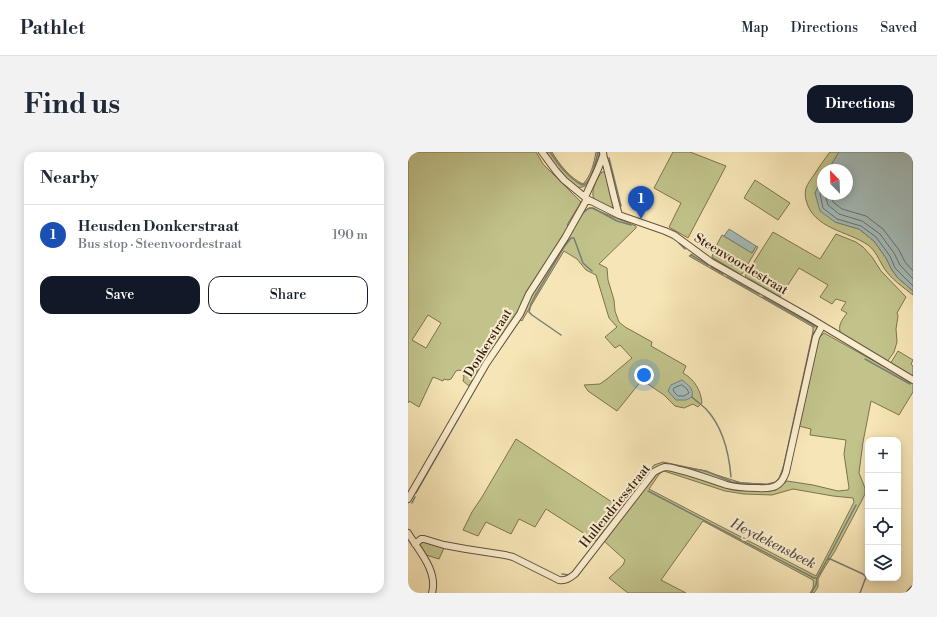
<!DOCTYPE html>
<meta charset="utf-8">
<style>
:root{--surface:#fff;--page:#f2f2f3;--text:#1f2937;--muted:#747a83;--line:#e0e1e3;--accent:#111827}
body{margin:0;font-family:"Libre Bodoni",serif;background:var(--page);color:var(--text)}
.controls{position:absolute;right:12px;bottom:12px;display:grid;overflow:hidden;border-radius:8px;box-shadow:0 2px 10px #0003}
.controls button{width:36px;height:36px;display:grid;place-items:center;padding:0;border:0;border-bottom:1px solid var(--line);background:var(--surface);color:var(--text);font:20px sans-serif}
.compass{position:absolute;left:409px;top:12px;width:36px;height:36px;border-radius:50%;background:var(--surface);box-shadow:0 2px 10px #0003;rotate:337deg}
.you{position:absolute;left:236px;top:223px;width:14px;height:14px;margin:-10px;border:3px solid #fff;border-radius:50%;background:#1a73e8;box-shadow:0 0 0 6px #1a73e833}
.badge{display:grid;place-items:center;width:26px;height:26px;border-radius:50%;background:var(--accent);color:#fff;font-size:13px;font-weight:700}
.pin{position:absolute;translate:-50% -33px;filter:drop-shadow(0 1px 2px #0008)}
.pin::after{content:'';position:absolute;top:21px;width:14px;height:12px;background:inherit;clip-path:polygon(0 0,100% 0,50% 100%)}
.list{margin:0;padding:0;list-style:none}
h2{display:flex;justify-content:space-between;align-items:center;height:52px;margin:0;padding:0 16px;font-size:17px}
h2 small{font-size:13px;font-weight:400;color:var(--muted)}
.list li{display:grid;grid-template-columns:26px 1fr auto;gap:12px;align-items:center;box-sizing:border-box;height:60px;padding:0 16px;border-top:1px solid var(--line)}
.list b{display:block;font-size:15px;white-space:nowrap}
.list p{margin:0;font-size:13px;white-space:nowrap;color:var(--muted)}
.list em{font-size:13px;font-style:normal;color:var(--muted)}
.actions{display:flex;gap:8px;padding:12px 16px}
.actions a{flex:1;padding:9px 0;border:1px solid var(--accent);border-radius:12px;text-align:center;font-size:14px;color:var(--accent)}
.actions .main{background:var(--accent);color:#fff}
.icon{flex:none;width:22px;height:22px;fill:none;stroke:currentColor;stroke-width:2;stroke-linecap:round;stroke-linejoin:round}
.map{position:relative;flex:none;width:505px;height:441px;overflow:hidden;border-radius:12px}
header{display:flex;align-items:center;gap:24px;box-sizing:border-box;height:56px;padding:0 20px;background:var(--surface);border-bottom:1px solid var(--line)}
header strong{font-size:19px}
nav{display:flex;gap:22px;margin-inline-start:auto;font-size:14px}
.intro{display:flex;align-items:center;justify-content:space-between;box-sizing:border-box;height:96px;padding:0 24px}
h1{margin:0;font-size:28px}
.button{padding:10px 18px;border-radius:12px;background:var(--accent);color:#fff;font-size:14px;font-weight:700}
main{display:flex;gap:24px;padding:0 24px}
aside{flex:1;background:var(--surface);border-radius:12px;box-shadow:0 2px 10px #0003}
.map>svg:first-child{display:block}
.green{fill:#c1c38b;stroke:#7e724e;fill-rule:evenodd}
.water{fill:#a3bcba;stroke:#797e77}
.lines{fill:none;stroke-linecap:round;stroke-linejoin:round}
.shore{stroke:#6e6e66;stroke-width:1}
.stream{stroke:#797e77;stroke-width:1.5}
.minor-casing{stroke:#69513b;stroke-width:8}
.minor{stroke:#f9eed0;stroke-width:6}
.labels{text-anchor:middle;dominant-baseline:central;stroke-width:4;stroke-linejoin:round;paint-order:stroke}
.street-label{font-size:13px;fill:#3a2012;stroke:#f9eed0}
.water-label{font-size:14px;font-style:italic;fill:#5a4f44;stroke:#f9eed0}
</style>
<header>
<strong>Pathlet</strong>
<nav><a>Map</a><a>Directions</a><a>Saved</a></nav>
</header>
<div class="intro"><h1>Find us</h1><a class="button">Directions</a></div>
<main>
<aside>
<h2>Nearby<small></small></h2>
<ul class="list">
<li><span class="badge" style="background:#1a4fb4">1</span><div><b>Heusden Donkerstraat</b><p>Bus stop · Steenvoordestraat</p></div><em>190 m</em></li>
</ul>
<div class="actions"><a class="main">Save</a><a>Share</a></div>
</aside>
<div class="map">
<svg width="505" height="441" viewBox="0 0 505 441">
<rect width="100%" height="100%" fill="#f6e5b6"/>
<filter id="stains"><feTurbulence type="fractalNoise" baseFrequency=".005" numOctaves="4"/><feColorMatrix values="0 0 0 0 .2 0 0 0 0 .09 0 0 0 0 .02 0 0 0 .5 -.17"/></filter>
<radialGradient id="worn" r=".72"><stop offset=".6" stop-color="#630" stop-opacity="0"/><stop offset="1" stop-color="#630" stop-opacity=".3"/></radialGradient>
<path class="green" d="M 0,0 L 128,0 L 135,12 L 173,50 L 159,73 L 166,76 L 177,58 L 183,56 L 228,74 L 228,76 L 191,112 L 199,116 L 200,128 L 206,148 L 207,159 L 211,170 L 217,175 L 244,190 L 243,194 L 278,214 L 275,221 C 286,227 293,238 294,251 L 290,255 L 285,252 L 276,256 L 267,254 L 256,243 L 234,228 L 209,259 L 180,239 L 176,233 L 192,232 L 199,227 L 224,206 L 212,193 L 207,196 L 197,185 L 209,175 L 201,166 L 188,123 L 178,118 L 169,107 L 156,99 L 115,167 L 114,169 L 111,167 L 116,160 L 111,157 L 81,201 L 61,234 L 55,229 L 56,225 L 54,219 L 51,218 L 48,219 L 43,227 L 40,228 L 36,227 L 35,229 L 25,225 L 11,255 L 1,249 L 0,251 ZM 20,163 L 33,171 L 18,196 L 4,188 Z
M 138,0 L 144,0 C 151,12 162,26 175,32 C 183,24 186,11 188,0 L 191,0 L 191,4 L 181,31 C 178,34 174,36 170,35 C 158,31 145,9 138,0 Z
M 265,0 L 282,0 L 318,14 L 280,86 L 261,75 L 273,51 L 246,36 Z
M 422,0 L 431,0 L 420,18 L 415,18 L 415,26 L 407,41 L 427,70 L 451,77 L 466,89 L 478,106 L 484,118 L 490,126 L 505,139 L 505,143 C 495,135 483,127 476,116 C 471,108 468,99 460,93 C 440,79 405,77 398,48 C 397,44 397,40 398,36 C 400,31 403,27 406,23 C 411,15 416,8 422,0 Z
M 194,20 L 196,20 L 198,21 L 205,55 L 205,57 C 200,55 193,53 188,49 C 180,43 189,26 194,20 Z
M 347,28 L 382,51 L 370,68 L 336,46 Z
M 365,80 L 412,107 L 428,82 L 448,90 L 455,95 L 464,105 L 473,119 L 498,145 L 489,161 L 490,164 L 488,177 L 489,190 L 486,200 L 479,210 L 433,182 C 429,174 434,168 439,161 L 433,158 L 438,150 L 428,147 L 424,152 L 412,145 L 420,133 L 391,116 L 372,145 L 372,146 L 341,129 L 340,126 L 337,124 Z
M 314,83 L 344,101 L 348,94 L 350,95 L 334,122 L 332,122 L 304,105 L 306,98 Z
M 286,101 L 301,112 L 368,150 L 409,175 L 409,178 L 378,316 L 371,329 L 361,334 L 326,333 L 255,314 L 216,358 L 213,356 L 188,389 L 138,357 L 127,375 L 111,367 L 103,382 L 78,370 L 70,384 L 55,378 L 64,360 L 74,345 L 108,287 L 213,356 L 241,319 L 246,313 L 255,310 L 293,318 L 334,331 L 359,332 L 367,330 L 371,326 L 375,316 L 405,179 L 405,175 L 281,104 Z
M 416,181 L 505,231 L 505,240 L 491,263 L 463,249 L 455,290 L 451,321 L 457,336 L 457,342 L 453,350 L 427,399 L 415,418 L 410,427 L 410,435 L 406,441 L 402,441 C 405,437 406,434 405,428 L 295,369 L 253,428 L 278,441 L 220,441 L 201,426 L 215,413 L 217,408 L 196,389 L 247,323 C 251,319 255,318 260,317 L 329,338 L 361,339 L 368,338 L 379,329 L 405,333 L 430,339 L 440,338 L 441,336 L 436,302 L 438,288 L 402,283 L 403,277 L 391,274 L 411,186 ZM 256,319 L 317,339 L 336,342 L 364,343 L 385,337 L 425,344 L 445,346 L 446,350 L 418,405 L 408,424 L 241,337 L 252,321 Z
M 490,199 L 505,208 L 503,212 L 505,214 L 505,225 L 482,212 Z
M 15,390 L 36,396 L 31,407 L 18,403 L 12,395 L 12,392 Z"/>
<path class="water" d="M 431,0 L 505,0 L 505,139 L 490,126 L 484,118 L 478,106 L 466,89 L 451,77 L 427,70 L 412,59 L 407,41 L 415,26 L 415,42 L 439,42 L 439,18 L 420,18 Z
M 321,77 L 348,94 L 344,101 L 316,84 Z
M 274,228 C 280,233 286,236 284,245 L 278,248 L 268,248 L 260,239 L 263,233 Z"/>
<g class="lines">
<path class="shore" d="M 415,35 L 412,42 L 415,56 L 429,67 L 453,74 L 468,85 L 482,104 L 487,116 L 505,134
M 417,42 L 420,53 L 431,62 L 454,69 L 472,82 L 486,101 L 492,113 L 505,127
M 424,42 L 425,50 L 434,57 L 458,64 L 475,77 L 491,98 L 497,110 L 505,119
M 274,233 L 279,237 L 281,241 L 276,244 L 270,244 L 267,241 L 265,238 L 266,236 Z"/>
<path class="stream" d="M 142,0 C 150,12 160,26 174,33 C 175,33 176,33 177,32 C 183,29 189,6 190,0
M 201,6 L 213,54
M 176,60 L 181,56 L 185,56 L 209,69 L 223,73
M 271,91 L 277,97
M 283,103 L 300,113
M 303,106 L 329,121
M 303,115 L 315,122
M 319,125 L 351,142
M 341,127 L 372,145
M 355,145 L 405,173 L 406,175
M 153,183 L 124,163 L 121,160 L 123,152 L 127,144 L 156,95 L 163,86 L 166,86 L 175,111 L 184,119
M 87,204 L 112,168
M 457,207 L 502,232
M 284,245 C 288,249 294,253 298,257 C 315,275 321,301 323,325
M 262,313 L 298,319 L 324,330 L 358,333 L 366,331 L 371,327 L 373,323 L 377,310 L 406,180
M 240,339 L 406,426 L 409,426 L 420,406 L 455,422 L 458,425 L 452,441
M 8,341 L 82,211
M 4,351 L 7,345
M 212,359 L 231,334
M 420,406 L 448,353
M 154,422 L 161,423 L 168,417
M 403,441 L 408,433 L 409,426
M 498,441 L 505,433"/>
<defs>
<path id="minor" d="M 134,0 L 148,19 L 156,28 L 179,47 L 211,63 L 257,79 L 266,83 L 303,110 L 402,166 L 505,228
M 195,0 C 195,6 198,10 199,16 C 203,31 206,47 211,63
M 177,45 L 190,17 L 195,4
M 0,347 L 78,212 L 112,162 L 121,142 L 157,86 L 179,47
M 0,381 C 11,399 30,419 24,441
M 7,392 L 13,387 L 16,387 L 36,393 L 58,397 L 97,403 L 105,405 L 151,428 C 158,429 162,426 167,422 L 246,320 C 250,318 253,316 257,315 C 262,315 268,317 272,318 C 288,322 304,328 319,333 C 329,336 340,336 350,336 C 365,337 373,335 378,320 L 408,185 L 414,174
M 502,441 L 505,438"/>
</defs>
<use href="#minor" class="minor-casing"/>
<use href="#minor" class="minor"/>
</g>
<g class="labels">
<g class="street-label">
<text transform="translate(333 112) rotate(31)">Steenvoordestraat</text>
<text transform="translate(80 191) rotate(-58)">Donkerstraat</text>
<text transform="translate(207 354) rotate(-51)">Hullendriesstraat</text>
</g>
<g class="water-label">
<text transform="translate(365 392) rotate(27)">Heydekensbeek</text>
</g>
</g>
<rect width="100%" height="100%" filter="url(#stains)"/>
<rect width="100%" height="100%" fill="url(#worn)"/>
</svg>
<div class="controls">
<button>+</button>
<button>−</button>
<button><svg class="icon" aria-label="locate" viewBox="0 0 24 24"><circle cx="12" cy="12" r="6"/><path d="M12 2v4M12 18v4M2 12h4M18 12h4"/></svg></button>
<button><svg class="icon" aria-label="layers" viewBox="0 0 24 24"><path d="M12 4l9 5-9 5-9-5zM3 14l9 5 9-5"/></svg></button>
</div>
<svg class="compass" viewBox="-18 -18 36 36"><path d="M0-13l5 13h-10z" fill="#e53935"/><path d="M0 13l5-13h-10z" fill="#747a83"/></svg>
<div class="you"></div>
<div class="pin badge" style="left:233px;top:67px;background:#1a4fb4">1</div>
</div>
</main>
